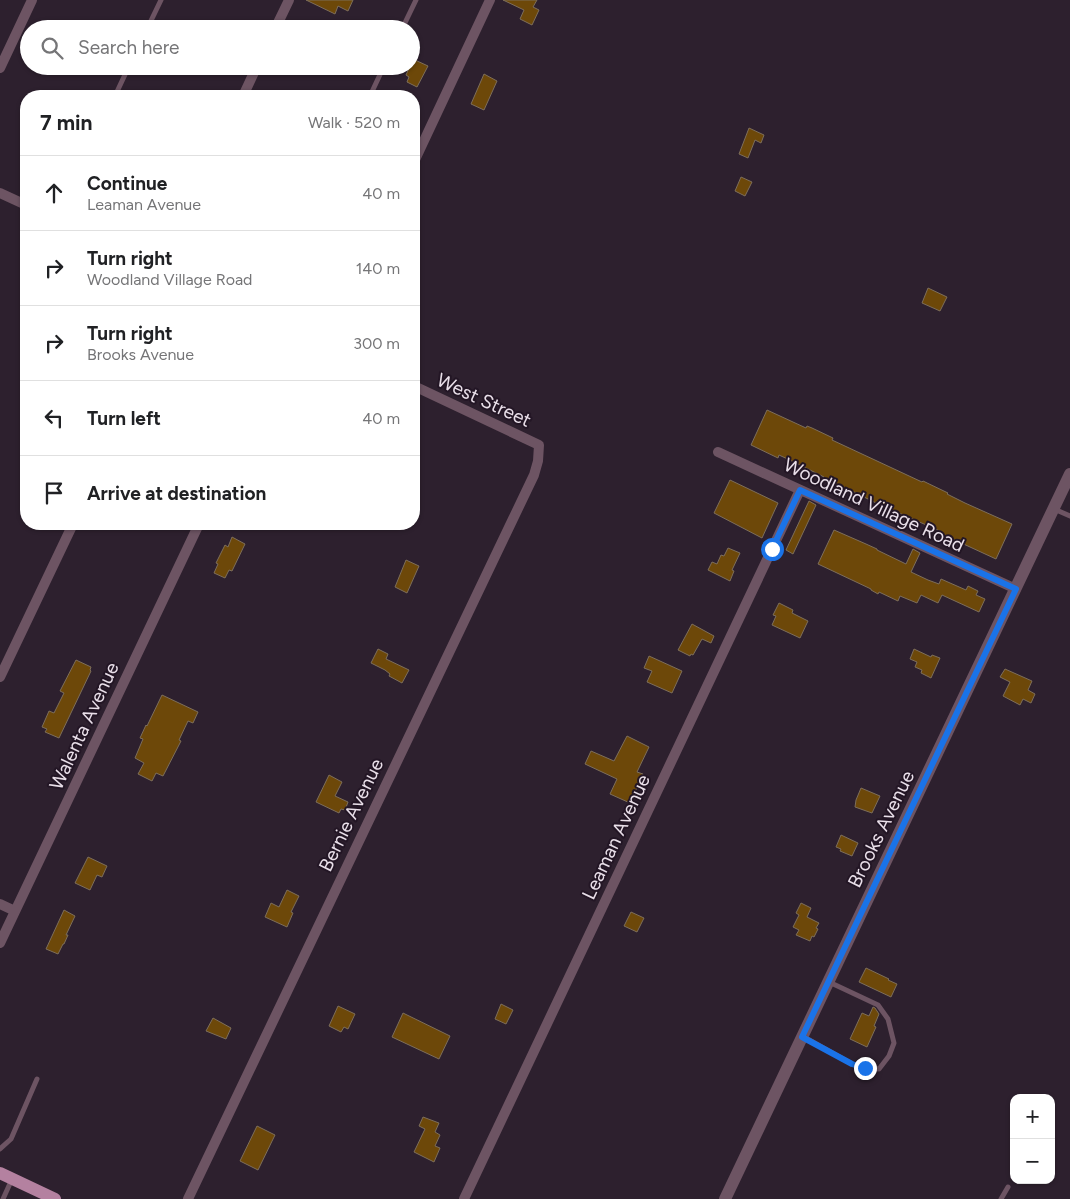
<!DOCTYPE html>
<meta charset="utf-8">
<style>
:root{--surface:#fff;--page:#f6f6f6;--text:#202124;--muted:#757577;--line:#e0e0e0}
body{margin:0;font-family:Figtree,sans-serif;background:var(--page);color:var(--text)}
.controls{position:absolute;right:15px;bottom:15px;display:grid;overflow:hidden;border-radius:10px;box-shadow:0 1px 4px #0004}
.controls button{width:45px;height:45px;display:grid;place-items:center;padding:0;border:0;border-bottom:1px solid var(--line);background:var(--surface);color:var(--text);font:25px sans-serif}
.stop{position:absolute;width:15px;height:15px;margin:-11px;border:4px solid #1a73e8;border-radius:50%;background:#fff}
.stop.end{background:#1a73e8;border-color:#fff;box-shadow:0 1px 5px #0008}
.list{margin:0;padding:0;list-style:none}
h2{display:flex;justify-content:space-between;align-items:center;height:65px;margin:0;padding:0 20px;font-size:21px}
h2 small{font-size:16px;font-weight:400;color:var(--muted)}
.list li{display:grid;grid-template-columns:32px 1fr auto;gap:15px;align-items:center;box-sizing:border-box;height:75px;padding:0 20px;border-top:1px solid var(--line)}
.list b{display:block;font-size:19px;white-space:nowrap}
.list p{margin:0;font-size:16px;white-space:nowrap;color:var(--muted)}
.list em{font-size:16px;font-style:normal;color:var(--muted)}
.icon{flex:none;width:28px;height:28px;fill:none;stroke:currentColor;stroke-width:2;stroke-linecap:round;stroke-linejoin:round}
.map{position:relative;flex:none;width:1070px;height:1199px;overflow:hidden}
.search{position:absolute;background:var(--surface);box-shadow:0 1px 4px #0004;left:20px;top:20px;width:400px;height:55px;display:flex;align-items:center;gap:12px;box-sizing:border-box;padding:0 18px;border-radius:28px;color:var(--muted);font-size:19px}
.panel{position:absolute;background:var(--surface);box-shadow:0 1px 4px #0004;left:20px;top:90px;width:400px;height:440px;border-radius:20px}
.map>svg:first-child{display:block}
.building{fill:#6d4809;stroke:#7d6e5b}
.lines{fill:none;stroke-linecap:round;stroke-linejoin:round}
.service{stroke:#6d5463;stroke-width:5}
.minor{stroke:#6d5463;stroke-width:10}
.tertiary{stroke:#6d5463;stroke-width:12}
.primary{stroke:#b481a0;stroke-width:12}
.route{stroke:#1a73e8;stroke-width:6}
.labels{text-anchor:middle;dominant-baseline:central;stroke-width:4;stroke-linejoin:round;paint-order:stroke}
.street-label{font-size:19px;fill:#e9dfe9;stroke:#231625}
</style>
<div class="map">
<svg width="1070" height="1199" viewBox="0 0 1070 1199">
<rect width="100%" height="100%" fill="#2d202e"/>
<path class="building" d="M 306,0 L 353,0 L 348,11 L 338,6 L 335,14 Z
M 503,0 L 537,0 L 533,7 L 539,10 L 532,25 L 520,19 L 524,10 Z
M 415,60 L 428,66 L 417,87 L 407,82 L 409,77 L 406,75 L 410,66 L 412,66 Z
M 484,74 L 497,81 L 484,110 L 471,104 Z
M 749,128 L 764,135 L 761,143 L 755,140 L 748,158 L 739,154 Z
M 741,177 L 752,182 L 745,196 L 735,191 Z
M 928,288 L 947,297 L 940,311 L 922,303 Z
M 767,410 L 806,428 L 807,426 L 812,428 L 833,438 L 832,440 L 922,482 L 923,481 L 948,493 L 947,494 L 965,503 L 1012,524 L 996,559 L 957,541 L 941,534 L 942,532 L 924,524 L 874,502 L 850,490 L 849,491 L 842,488 L 823,479 L 824,477 L 794,462 L 779,455 L 778,458 L 751,445 Z
M 730,480 L 778,503 L 762,538 L 714,513 Z
M 809,501 L 816,505 L 793,554 L 786,550 Z
M 834,530 L 866,544 L 877,549 L 877,550 L 906,564 L 913,549 L 920,553 L 911,572 L 928,580 L 939,584 L 941,579 L 966,590 L 968,586 L 978,591 L 976,595 L 985,599 L 979,612 L 942,595 L 938,603 L 921,595 L 917,603 L 900,596 L 898,601 L 879,592 L 878,594 L 871,590 L 871,589 L 818,564 Z
M 232,537 L 245,544 L 232,571 L 229,570 L 225,578 L 214,573 L 218,564 L 216,563 L 225,545 L 228,547 Z
M 728,548 L 740,553 L 732,570 L 734,571 L 730,581 L 708,570 L 712,562 L 717,564 L 721,555 L 724,556 Z
M 406,560 L 419,566 L 407,593 L 395,587 Z
M 779,603 L 793,610 L 792,613 L 808,621 L 800,638 L 772,625 L 776,616 L 773,615 Z
M 692,624 L 714,636 L 711,643 L 702,639 L 693,655 L 691,654 L 690,656 L 678,650 Z
M 378,649 L 388,654 L 386,659 L 409,670 L 402,683 L 389,676 L 390,674 L 385,670 L 371,663 Z
M 914,649 L 931,657 L 932,655 L 940,658 L 931,678 L 921,673 L 922,670 L 915,667 L 917,662 L 910,659 Z
M 649,656 L 682,671 L 672,693 L 647,682 L 652,671 L 644,668 Z
M 76,660 L 91,667 L 90,670 L 91,671 L 59,738 L 45,732 L 47,729 L 42,727 L 49,711 L 54,713 L 64,693 L 60,691 Z
M 1005,669 L 1032,681 L 1028,690 L 1035,694 L 1031,703 L 1023,699 L 1020,705 L 1003,696 L 1010,682 L 1000,677 Z
M 162,695 L 198,712 L 193,723 L 188,721 L 179,740 L 181,741 L 163,776 L 156,773 L 152,781 L 138,774 L 144,763 L 135,758 L 143,739 L 140,738 L 146,725 L 147,726 Z
M 627,736 L 649,747 L 637,772 L 643,774 L 630,803 L 610,794 L 617,779 L 585,764 L 591,751 L 614,761 Z
M 329,775 L 342,782 L 335,796 L 348,802 L 345,810 L 341,809 L 339,813 L 316,802 Z
M 861,788 L 880,796 L 872,813 L 855,807 L 856,800 Z
M 841,835 L 858,843 L 852,856 L 840,851 L 841,849 L 836,847 Z
M 88,857 L 107,866 L 102,877 L 97,875 L 90,890 L 75,883 Z
M 287,890 L 299,896 L 291,912 L 293,913 L 287,927 L 265,917 L 271,903 L 279,907 Z
M 801,903 L 811,908 L 807,917 L 819,923 L 816,928 L 818,929 L 814,937 L 812,936 L 810,941 L 796,935 L 799,930 L 793,927 L 799,915 L 796,913 Z
M 64,910 L 75,916 L 66,935 L 68,935 L 64,944 L 63,944 L 58,954 L 46,949 Z
M 631,912 L 644,918 L 637,932 L 624,926 Z
M 866,968 L 889,979 L 888,980 L 897,984 L 891,997 L 859,982 Z
M 501,1004 L 513,1010 L 506,1024 L 495,1019 Z
M 338,1006 L 355,1014 L 348,1029 L 344,1027 L 341,1032 L 329,1026 Z
M 873,1007 L 875,1008 L 879,1014 L 874,1026 L 876,1027 L 867,1047 L 850,1039 L 862,1013 L 869,1016 Z
M 403,1013 L 450,1036 L 439,1059 L 392,1037 Z
M 213,1018 L 231,1028 L 226,1039 L 206,1031 Z
M 423,1117 L 439,1123 L 435,1132 L 440,1135 L 435,1146 L 440,1148 L 434,1162 L 414,1152 L 425,1129 L 419,1126 Z
M 257,1126 L 275,1135 L 258,1170 L 240,1161 Z"/>
<g class="lines">
<path class="service" d="M 147,29 L 161,0
M 402,29 L 416,0
M 115,96 L 129,66
M 370,96 L 384,66
M 1054,509 L 1070,516
M 804,1037 L 852,1064 L 865,1068 L 879,1069 L 889,1056 L 894,1043 L 888,1019 L 878,1005 L 829,982
M 0,1149 L 11,1139 L 37,1079
M 3,1199 L 12,1179
M 1001,1199 L 1008,1187"/>
<path class="minor" d="M 275,29 L 289,0
M 0,68 L 32,0
M 243,96 L 257,66
M 414,162 L 490,0
M 0,193 L 26,205
M 718,452 L 1016,589
M 0,677 L 73,524
M 0,904 L 15,911
M 0,943 L 199,524
M 188,1199 L 534,475 L 538,461 L 539,445 L 414,386
M 464,1199 L 800,490"/>
<path class="tertiary" d="M 725,1199 L 1070,474"/>
<path class="primary" d="M 0,1173 L 55,1199"/>
</g>
<g class="lines">
<path class="route" d="M 772,549 L 800,490 L 1016,589 L 802,1037 L 852,1064 L 865,1068"/>
</g>
<g class="labels">
<g class="street-label">
<text transform="translate(484 400) rotate(25)">West Street</text>
<text transform="translate(874 505) rotate(25)">Woodland Village Road</text>
<text transform="translate(84 726) rotate(-65)">Walenta Avenue</text>
<text transform="translate(351 815) rotate(-64)">Bernie Avenue</text>
<text transform="translate(881 829) rotate(-64)">Brooks Avenue</text>
<text transform="translate(616 837) rotate(-65)">Leaman Avenue</text>
</g>
</g>
</svg>
<div class="controls">
<button>+</button>
<button>−</button>
</div>
<div class="stop" style="left:772px;top:549px"></div>
<div class="stop end" style="left:865px;top:1068px"></div>
<div class="search"><svg class="icon" aria-label="search" viewBox="0 0 24 24"><circle cx="10" cy="10" r="6"/><path d="M15 15l6 6"/></svg>Search here</div>
<section class="panel">
<h2>7 min<small>Walk · 520 m</small></h2>
<ul class="list">
<li><svg class="icon" aria-label="ahead" viewBox="0 0 24 24"><path d="M12 20V5M6 11l6-6 6 6"/></svg><div><b>Continue</b><p>Leaman Avenue</p></div><em>40 m</em></li>
<li><svg class="icon" aria-label="right" viewBox="0 0 24 24"><path d="M7 20v-9h11M14 6l5 5-5 5"/></svg><div><b>Turn right</b><p>Woodland Village Road</p></div><em>140 m</em></li>
<li><svg class="icon" aria-label="right" viewBox="0 0 24 24"><path d="M7 20v-9h11M14 6l5 5-5 5"/></svg><div><b>Turn right</b><p>Brooks Avenue</p></div><em>300 m</em></li>
<li><svg class="icon" aria-label="left" viewBox="0 0 24 24"><path d="M17 20v-9H6M10 6l-5 5 5 5"/></svg><div><b>Turn left</b></div><em>40 m</em></li>
<li><svg class="icon" aria-label="arrive" viewBox="0 0 24 24"><path d="M6 21V4h12l-3 4 3 4H6"/></svg><div><b>Arrive at destination</b></div></li>
</ul>
</section>
</div>
